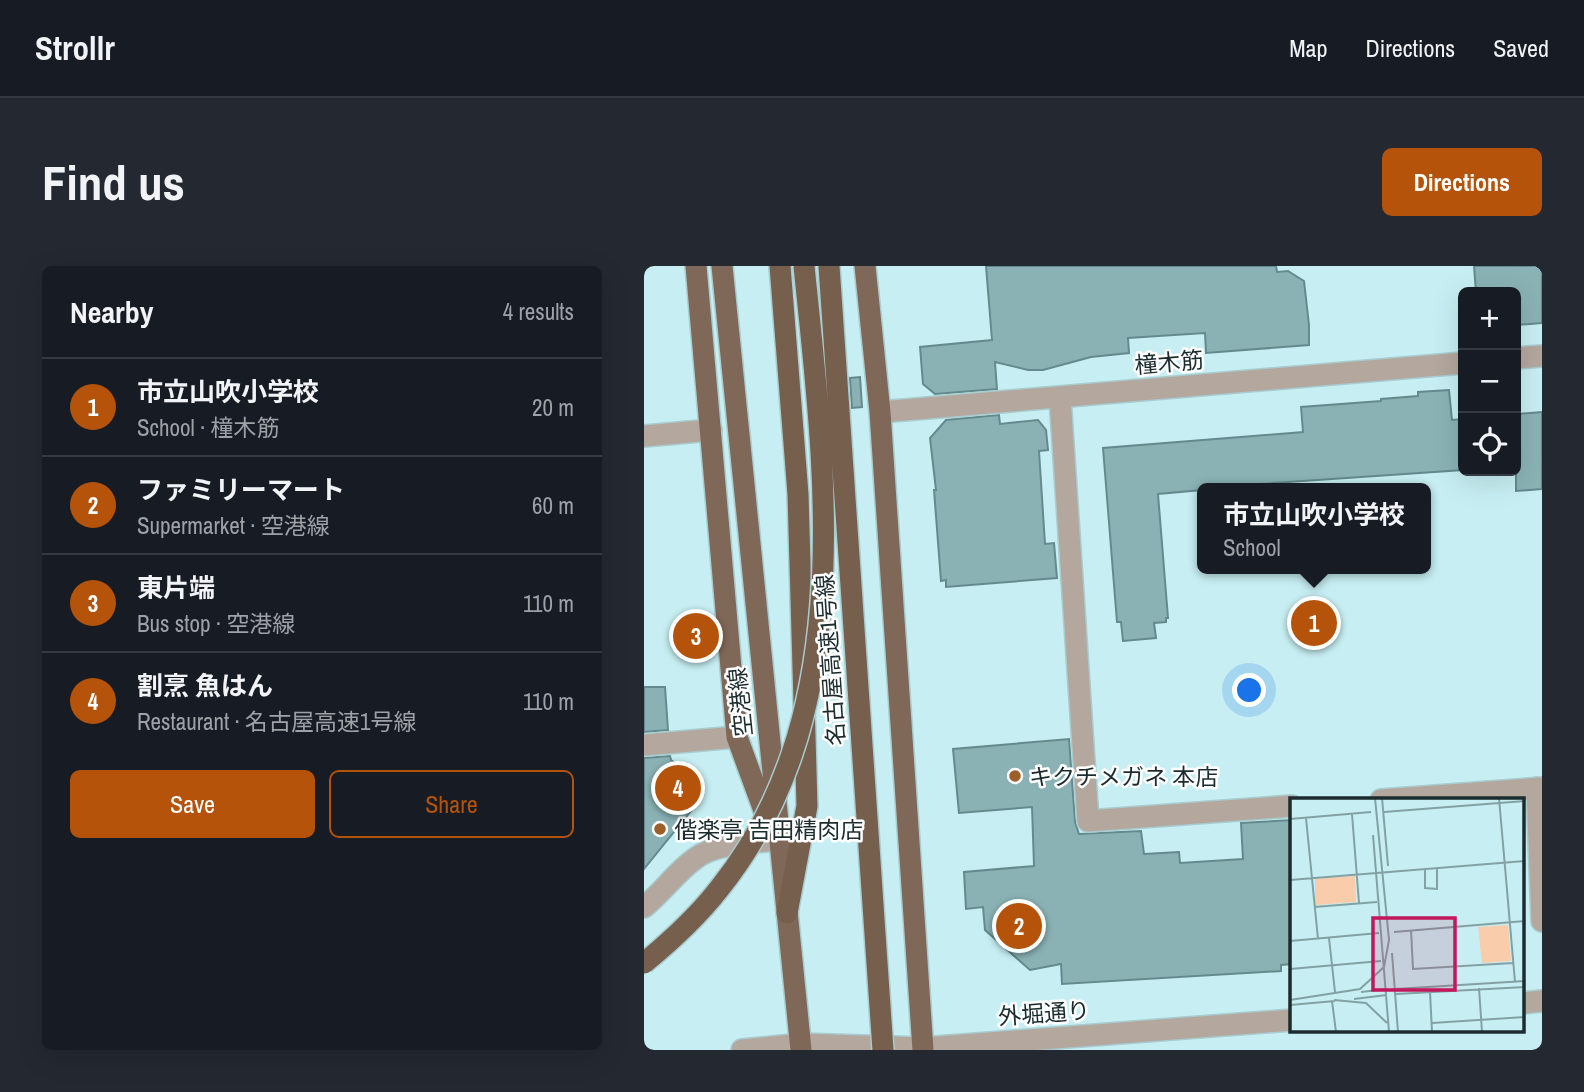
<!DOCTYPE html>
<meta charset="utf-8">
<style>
:root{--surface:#171b24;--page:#242831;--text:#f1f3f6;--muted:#9ea1a6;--line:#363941;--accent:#b45309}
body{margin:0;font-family:"Archivo Narrow","Noto Sans JP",sans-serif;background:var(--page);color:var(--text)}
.controls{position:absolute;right:21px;top:21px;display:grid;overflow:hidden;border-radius:10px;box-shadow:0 7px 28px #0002}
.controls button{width:63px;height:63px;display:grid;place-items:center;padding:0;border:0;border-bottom:2px solid var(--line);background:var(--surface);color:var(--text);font:35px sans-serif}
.you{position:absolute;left:606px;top:425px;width:24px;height:24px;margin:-18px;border:5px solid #fff;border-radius:50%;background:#1a73e8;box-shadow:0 0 0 10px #1a73e833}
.badge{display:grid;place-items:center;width:46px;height:46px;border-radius:50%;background:var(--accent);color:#fff;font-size:23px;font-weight:700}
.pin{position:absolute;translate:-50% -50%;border:4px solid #fff;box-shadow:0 2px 7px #0006}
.popup{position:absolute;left:553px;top:217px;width:234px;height:91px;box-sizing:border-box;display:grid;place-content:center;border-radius:10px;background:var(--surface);filter:drop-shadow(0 2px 5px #0005);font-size:23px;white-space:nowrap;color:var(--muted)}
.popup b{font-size:26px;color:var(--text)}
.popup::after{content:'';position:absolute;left:50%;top:100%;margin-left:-14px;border:14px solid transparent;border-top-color:var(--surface)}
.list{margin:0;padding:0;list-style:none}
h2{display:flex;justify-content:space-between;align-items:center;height:91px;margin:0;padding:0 28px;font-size:30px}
h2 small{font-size:23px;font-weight:400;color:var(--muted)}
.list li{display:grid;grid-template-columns:46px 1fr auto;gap:21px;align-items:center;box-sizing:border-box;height:98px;padding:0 28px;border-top:2px solid var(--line)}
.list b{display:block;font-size:26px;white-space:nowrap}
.list p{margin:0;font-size:23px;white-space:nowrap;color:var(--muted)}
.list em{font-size:23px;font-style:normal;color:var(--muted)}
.actions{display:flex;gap:14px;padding:21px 28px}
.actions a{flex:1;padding:16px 0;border:2px solid var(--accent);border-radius:10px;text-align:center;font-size:24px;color:var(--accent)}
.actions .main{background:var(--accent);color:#fff}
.icon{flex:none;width:38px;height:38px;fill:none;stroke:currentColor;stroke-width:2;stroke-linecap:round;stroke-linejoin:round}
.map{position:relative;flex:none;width:898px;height:784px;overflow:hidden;border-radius:10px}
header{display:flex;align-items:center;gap:42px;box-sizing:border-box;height:98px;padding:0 35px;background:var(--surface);border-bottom:2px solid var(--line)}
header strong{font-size:33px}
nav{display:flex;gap:38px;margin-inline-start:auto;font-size:24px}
.intro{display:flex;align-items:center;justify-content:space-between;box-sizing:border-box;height:168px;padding:0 42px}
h1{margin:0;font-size:49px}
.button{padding:18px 32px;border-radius:10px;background:var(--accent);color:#fff;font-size:24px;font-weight:700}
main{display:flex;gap:42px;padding:0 42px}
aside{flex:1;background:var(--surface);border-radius:10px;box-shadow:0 7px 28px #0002}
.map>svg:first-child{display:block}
.building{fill:#8ab2b5;stroke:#648a8e;stroke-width:2}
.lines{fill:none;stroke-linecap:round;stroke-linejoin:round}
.minor-casing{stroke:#a8ccd0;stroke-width:24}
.tertiary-casing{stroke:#a8ccd0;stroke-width:24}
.trunk-casing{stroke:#a8ccd0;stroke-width:24}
.motorway-casing{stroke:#a8ccd0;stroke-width:24}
.minor{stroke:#b3a79e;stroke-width:21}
.tertiary{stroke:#b3a79e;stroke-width:21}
.trunk{stroke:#806858;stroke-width:21}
.motorway{stroke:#775f4d;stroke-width:21}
.motorway-bridge-casing{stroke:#a8ccd0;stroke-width:24;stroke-linecap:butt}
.motorway-bridge{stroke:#775f4d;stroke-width:21}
.poi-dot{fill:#9e5e27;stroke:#fff;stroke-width:2.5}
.labels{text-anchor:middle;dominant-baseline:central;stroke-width:5;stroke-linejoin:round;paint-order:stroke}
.street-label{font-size:23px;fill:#1c2c2e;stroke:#fff}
.poi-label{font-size:23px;fill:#1c2c2e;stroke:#fff;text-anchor:start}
.inset-road{fill:none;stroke:#83a1a4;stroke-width:2}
.view{fill:#c2185b;fill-opacity:0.15;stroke:#c2185b;stroke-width:3.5}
.inset-edge{fill:none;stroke:#1c2c2e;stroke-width:3.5}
</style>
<header>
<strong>Strollr</strong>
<nav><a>Map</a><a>Directions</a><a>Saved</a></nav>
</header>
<div class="intro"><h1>Find us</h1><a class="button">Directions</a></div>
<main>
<aside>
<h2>Nearby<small>4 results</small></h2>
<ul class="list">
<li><span class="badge">1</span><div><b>市立山吹小学校</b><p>School · 橦木筋</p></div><em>20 m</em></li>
<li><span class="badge">2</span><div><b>ファミリーマート</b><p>Supermarket · 空港線</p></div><em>60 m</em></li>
<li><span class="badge">3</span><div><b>東片端</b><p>Bus stop · 空港線</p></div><em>110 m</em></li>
<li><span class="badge">4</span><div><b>割烹 魚はん</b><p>Restaurant · 名古屋高速1号線</p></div><em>110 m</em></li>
</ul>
<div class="actions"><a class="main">Save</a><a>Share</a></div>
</aside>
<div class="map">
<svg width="898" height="784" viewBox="0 0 898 784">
<rect width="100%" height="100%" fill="#c7eff3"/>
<path class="building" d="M 342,0 L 632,0 L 633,6 L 644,5 L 660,15 L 665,59 L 665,79 L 562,87 L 561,67 L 484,72 L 485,87 L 447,91 L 399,104 L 384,104 L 351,96 L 353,123 L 291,128 L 279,118 L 276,81 L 348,74 Z
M 830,0 L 898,0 L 898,57 L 872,59 L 872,26 L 832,26 Z
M 216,111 L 218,141 L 208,142 L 206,112 Z
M 805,124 L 808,154 L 819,153 L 819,204 L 558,222 L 558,224 L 514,228 L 524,352 L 522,352 L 522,356 L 510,357 L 512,372 L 479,375 L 477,356 L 473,356 L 459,182 L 659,166 L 657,141 L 737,135 L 737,133 L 774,130 L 774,126 Z
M 898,146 L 898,223 L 872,225 L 872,148 Z
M 355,149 L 356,158 L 394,154 L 402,164 L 404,184 L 395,185 L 401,278 L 410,277 L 413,312 L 302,321 L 302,314 L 297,315 L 290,224 L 292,224 L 286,172 L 302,154 Z
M 0,421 L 21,421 L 24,464 L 0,466 Z
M 425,473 L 431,556 L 435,568 L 497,565 L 500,588 L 535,586 L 536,597 L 599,593 L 597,557 L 648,554 L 648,698 L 637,699 L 637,705 L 418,718 L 417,698 L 386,704 L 341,664 L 339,641 L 322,643 L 320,606 L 390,600 L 388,541 L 315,547 L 309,483 Z
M 26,490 L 27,494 L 48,510 L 51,540 L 0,603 L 0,492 Z"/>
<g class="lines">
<defs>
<path id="minor" d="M 872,92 L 898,90
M 416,132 L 444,555 L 648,540
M 236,146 L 819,97
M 0,170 L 67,164
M 0,479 L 93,471
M 893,522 L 898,655
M 737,534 L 898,522
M 0,641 C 18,627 33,605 52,592 C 72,577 108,577 131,574"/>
<path id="tertiary" d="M 879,737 L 898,735
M 98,784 L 157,778 L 279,782 L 648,754"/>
<path id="trunk" d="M 52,0 L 93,471 L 126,561
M 78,0 L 157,784
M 221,0 L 236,146 L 279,784"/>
<path id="motorway" d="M 136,0 L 154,228 L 163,540 L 143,647"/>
</defs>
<use href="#minor" class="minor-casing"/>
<use href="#tertiary" class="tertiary-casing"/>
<use href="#trunk" class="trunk-casing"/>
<use href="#motorway" class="motorway-casing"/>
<use href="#minor" class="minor"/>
<use href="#tertiary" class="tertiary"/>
<use href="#trunk" class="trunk"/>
<use href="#motorway" class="motorway"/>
<defs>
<path id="motorway-bridge" d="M 185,0 L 239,784
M 0,697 C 27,675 53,651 75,623 C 215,448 181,206 160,0"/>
</defs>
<use href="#motorway-bridge" class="motorway-bridge-casing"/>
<use href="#motorway-bridge" class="motorway-bridge"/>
</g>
<g class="poi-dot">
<circle cx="371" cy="510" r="7"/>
<circle cx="16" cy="563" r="7"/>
</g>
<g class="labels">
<g class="street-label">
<text transform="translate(525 96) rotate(-5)">橦木筋</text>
<text transform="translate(186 394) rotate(-94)">名古屋高速1号線</text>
<text transform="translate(96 436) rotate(-96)">空港線</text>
<text transform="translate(400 747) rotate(-4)">外堀通り</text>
</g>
<g class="poi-label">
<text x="385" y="510">キクチメガネ 本店</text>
<text x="30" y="563">偕楽亭 吉田精肉店</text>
</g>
</g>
<g transform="translate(646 532)">
<rect width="234" height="234" fill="#c7eff3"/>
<path d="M 65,78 L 66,104 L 25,107 L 25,81 ZM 218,127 L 221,163 L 192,165 L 188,129 Z" fill="#f9ccab"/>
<path class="inset-road" d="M 92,0 L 98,68M 209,0 L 225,184M 94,14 L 235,3M 62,16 L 69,105M 16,20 L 28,141M 0,21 L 81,14M 83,37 L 99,234M 135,71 L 135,90 L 147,91 L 147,70M 0,82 L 235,63M 24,109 L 87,104M 121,132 L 123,171 L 223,165M 104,134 L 235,123M 39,140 L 45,194M 0,143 L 89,135M 102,155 L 108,234M 0,171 L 91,163M 189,190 L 192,234M 105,191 L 235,183M 71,194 L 97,191M 140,194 L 142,234M 106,196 L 235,189M 64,201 L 97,197M 0,202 L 70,191 L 94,169 L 99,142 L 85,0M 44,202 L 76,205 L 97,225M 42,203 L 46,234M 0,207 L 45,203M 142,225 L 235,219"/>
<path class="view" d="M 83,120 L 165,120 L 165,192 L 83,192 Z"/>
<rect width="234" height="234" class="inset-edge"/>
</g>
</svg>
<div class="controls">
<button>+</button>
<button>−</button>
<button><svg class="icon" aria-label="locate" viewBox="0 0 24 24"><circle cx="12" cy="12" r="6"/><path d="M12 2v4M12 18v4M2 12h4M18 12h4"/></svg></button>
</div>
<div class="you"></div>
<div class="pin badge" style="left:670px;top:357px">1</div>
<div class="popup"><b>市立山吹小学校</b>School</div>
<div class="pin badge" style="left:375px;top:660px">2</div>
<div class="pin badge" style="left:52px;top:370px">3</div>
<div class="pin badge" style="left:34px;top:522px">4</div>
</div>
</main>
